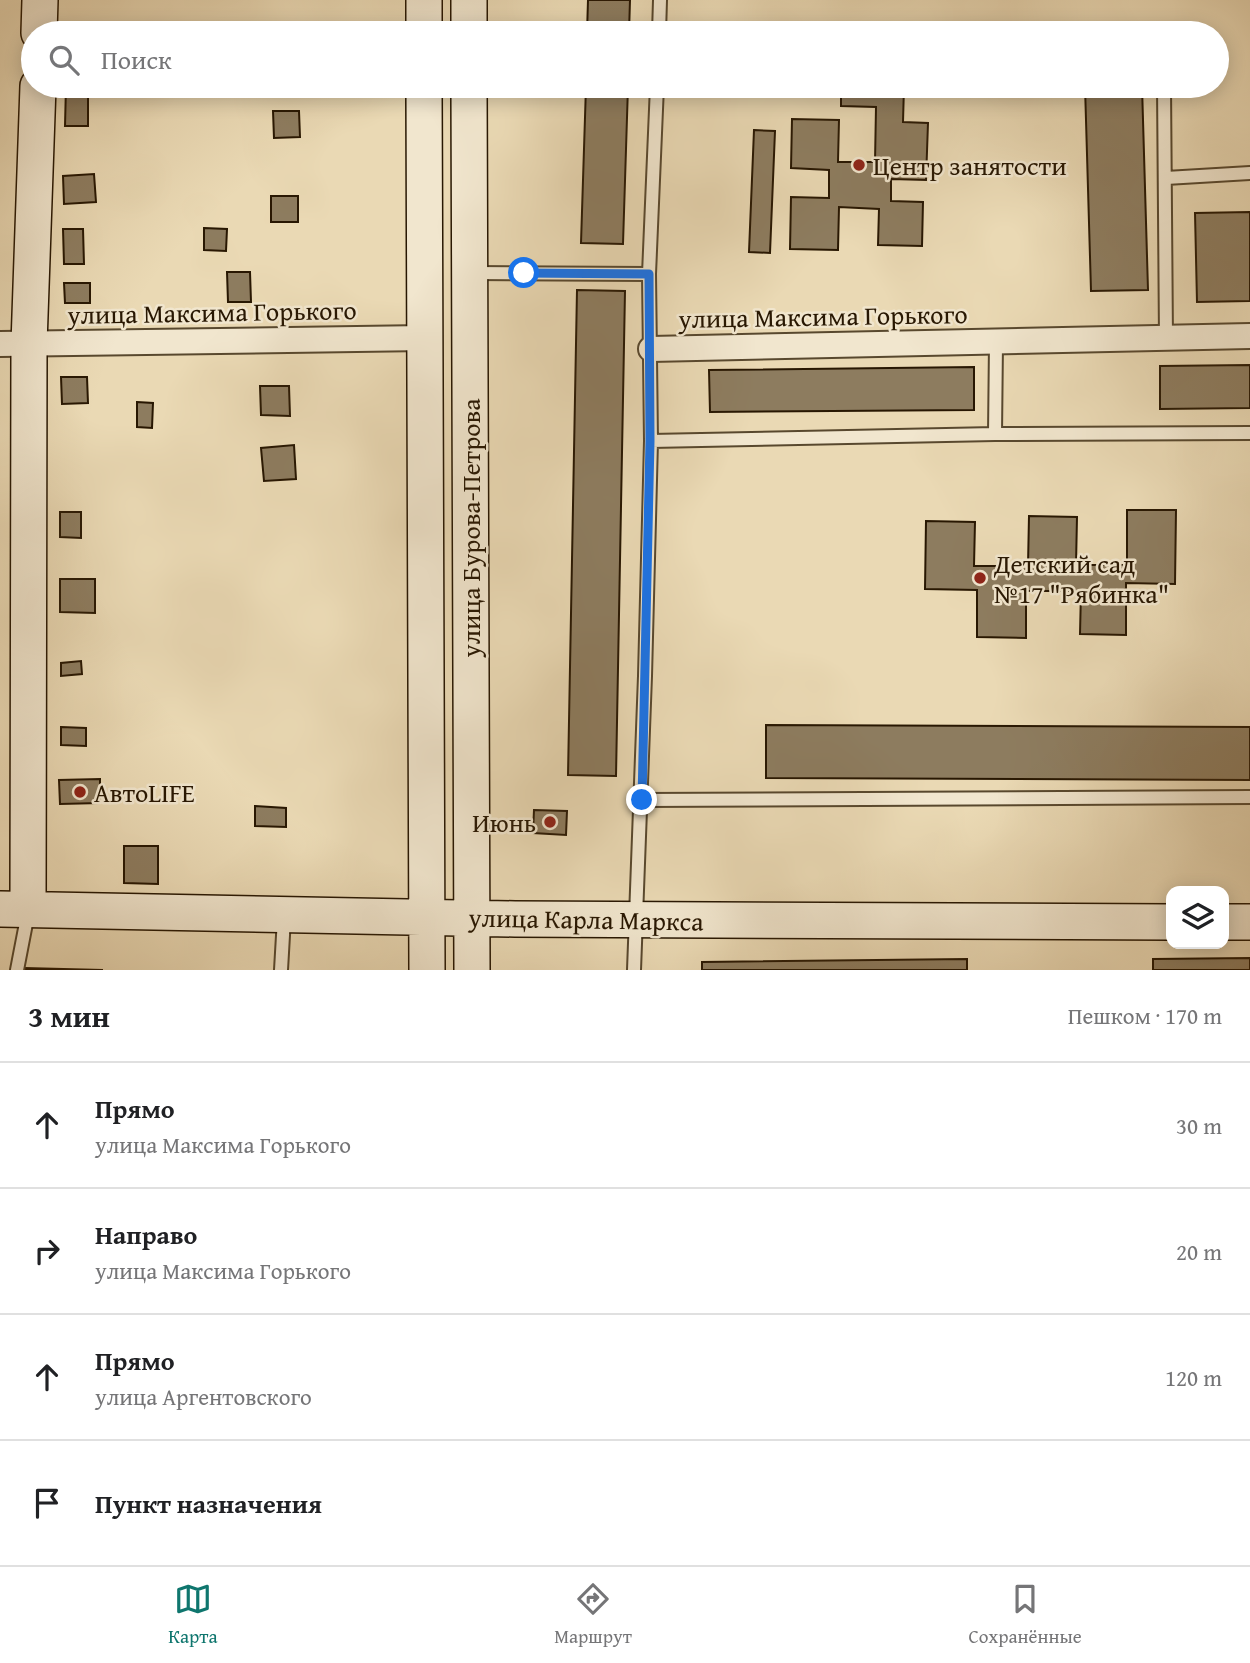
<!DOCTYPE html>
<html lang="ru">
<meta charset="utf-8">
<style>
:root{--surface:#fff;--page:#f6f6f6;--text:#202124;--muted:#757577;--line:#e0e0e0;--accent:#0f766e}
body{margin:0;font-family:"Gentium Book Plus",serif;background:var(--page);color:var(--text)}
.controls{position:absolute;right:21px;bottom:21px;display:grid;overflow:hidden;border-radius:14px;box-shadow:0 4px 18px #0003}
.controls button{width:63px;height:63px;display:grid;place-items:center;padding:0;border:0;border-bottom:2px solid var(--line);background:var(--surface);color:var(--text);font:35px sans-serif}
.stop{position:absolute;width:21px;height:21px;margin:-16px;border:5px solid #1a73e8;border-radius:50%;background:#fff}
.stop.end{background:#1a73e8;border-color:#fff;box-shadow:0 2px 7px #0008}
.list{margin:0;padding:0;list-style:none}
h2{display:flex;justify-content:space-between;align-items:center;height:91px;margin:0;padding:0 28px;font-size:30px}
h2 small{font-size:23px;font-weight:400;color:var(--muted)}
.list li{display:grid;grid-template-columns:46px 1fr auto;gap:21px;align-items:center;box-sizing:border-box;height:126px;padding:0 28px;border-top:2px solid var(--line)}
.list b{display:block;font-size:26px;white-space:nowrap}
.list p{margin:0;font-size:23px;white-space:nowrap;color:var(--muted)}
.list em{font-size:23px;font-style:normal;color:var(--muted)}
.icon{flex:none;width:38px;height:38px;fill:none;stroke:currentColor;stroke-width:2;stroke-linecap:round;stroke-linejoin:round}
.map{position:relative;flex:none;width:1250px;height:970px;overflow:hidden}
.search{position:absolute;background:var(--surface);box-shadow:0 4px 18px #0003;left:21px;right:21px;top:21px;height:77px;display:flex;align-items:center;gap:18px;box-sizing:border-box;padding:0 24px;border-radius:38px;color:var(--muted);font-size:26px}
.sheet{height:595px;background:var(--surface)}
nav{display:flex;justify-content:space-around;align-items:center;box-sizing:border-box;height:98px;border-top:2px solid var(--line);background:var(--surface);font-size:19px;color:var(--muted)}
nav a{display:grid;justify-items:center;gap:4px}
nav .on{color:var(--accent)}
.map>svg:first-child{display:block}
.building{fill:#8d7c5f;stroke:#281702;stroke-width:2}
.lines{fill:none;stroke-linecap:round;stroke-linejoin:round}
.lane-casing{stroke:#58482e;stroke-width:16}
.street-casing{stroke:#58482e;stroke-width:28}
.secondary-casing{stroke:#281702;stroke-width:38}
.lane{stroke:#f1e6ce;stroke-width:12}
.street{stroke:#f1e6ce;stroke-width:24}
.secondary{stroke:#f1e6ce;stroke-width:35}
.route{stroke:#1a73e8;stroke-width:9}
.poi-dot{fill:#8f2418;stroke:#f1e6ce;stroke-width:2.5}
.labels{text-anchor:middle;dominant-baseline:central;stroke-width:5;stroke-linejoin:round;paint-order:stroke}
.poi-label{font-size:26px;fill:#281702;stroke:#f1e6ce;text-anchor:start}
.street-label{font-size:26px;fill:#281702;stroke:#f1e6ce}
</style>
<div class="map">
<svg width="1250" height="970" viewBox="0 0 1250 970">
<rect width="100%" height="100%" fill="#ead9b4"/>
<filter id="stains"><feTurbulence type="fractalNoise" baseFrequency=".00286" numOctaves="4"/><feColorMatrix values="0 0 0 0 .2 0 0 0 0 .09 0 0 0 0 .02 0 0 0 .5 -.17"/></filter>
<radialGradient id="worn" r=".72"><stop offset=".6" stop-color="#630" stop-opacity="0"/><stop offset="1" stop-color="#630" stop-opacity=".3"/></radialGradient>
<path class="building" d="M 588,0 L 630,0 L 629,33 L 587,33 Z
M 276,28 L 305,29 L 305,33 L 276,33 Z
M 66,86 L 88,86 L 88,126 L 65,126 Z
M 586,86 L 628,86 L 623,244 L 581,243 Z
M 841,86 L 904,86 L 903,122 L 928,123 L 926,180 L 891,179 L 891,201 L 923,202 L 922,246 L 878,245 L 879,209 L 839,207 L 838,250 L 790,249 L 791,197 L 829,198 L 829,170 L 791,168 L 792,119 L 839,120 L 838,162 L 875,162 L 876,107 L 841,106 Z
M 1085,86 L 1142,86 L 1148,290 L 1091,291 Z
M 273,111 L 299,111 L 300,137 L 274,138 Z
M 754,130 L 775,131 L 770,253 L 749,252 Z
M 94,174 L 96,202 L 64,204 L 63,176 Z
M 271,196 L 298,196 L 298,222 L 271,222 Z
M 1250,212 L 1250,301 L 1197,302 L 1195,213 Z
M 204,228 L 227,229 L 226,251 L 204,250 Z
M 63,229 L 83,229 L 84,264 L 64,264 Z
M 227,272 L 250,272 L 251,302 L 228,302 Z
M 64,283 L 90,283 L 90,303 L 65,303 Z
M 577,290 L 625,291 L 616,776 L 568,775 Z
M 1250,365 L 1250,408 L 1160,409 L 1160,366 Z
M 974,367 L 974,410 L 710,412 L 709,370 Z
M 61,377 L 87,377 L 88,403 L 62,404 Z
M 260,386 L 289,386 L 290,416 L 261,415 Z
M 137,402 L 153,403 L 152,428 L 137,427 Z
M 294,445 L 296,479 L 264,481 L 261,448 Z
M 1127,510 L 1176,510 L 1175,584 L 1126,583 L 1126,635 L 1080,634 L 1081,591 L 1026,591 L 1026,638 L 977,637 L 977,590 L 925,589 L 926,521 L 975,522 L 974,566 L 1028,566 L 1029,516 L 1077,517 L 1076,565 L 1127,565 Z
M 60,512 L 81,512 L 81,538 L 60,537 Z
M 60,579 L 95,579 L 95,613 L 60,612 Z
M 81,661 L 82,674 L 61,676 L 61,663 Z
M 766,725 L 1250,727 L 1250,780 L 766,778 Z
M 61,727 L 86,728 L 86,746 L 61,745 Z
M 100,779 L 100,803 L 60,804 L 59,780 Z
M 255,806 L 286,808 L 286,827 L 255,826 Z
M 534,810 L 567,811 L 566,835 L 533,833 Z
M 124,846 L 158,846 L 158,884 L 124,883 Z
M 1250,958 L 1250,970 L 1153,970 L 1153,959 Z
M 967,959 L 967,970 L 702,970 L 702,962 Z
M 24,968 L 103,970 L 24,970 Z"/>
<g class="lines">
<defs>
<path id="lane" d="M 659,33 L 660,0
M 1164,86 L 1166,339
M 1166,178 L 1250,173
M 473,273 L 649,274 L 651,441 L 645,676 L 634,970
M 649,274 L 657,86
M 995,434 L 996,343
M 651,441 L 995,434 L 1250,433
M 642,800 L 1250,797
M 17,970 L 28,913
M 281,970 L 284,918"/>
<path id="street" d="M 0,344 L 425,338
M 651,349 L 1250,336"/>
<path id="secondary" d="M 424,0 L 424,33
M 469,0 L 469,33
M 39,33 L 40,0
M 424,86 L 427,970
M 469,86 L 472,970
M 0,909 L 515,919 L 1171,922
M 28,909 L 29,344 L 38,86
M 1224,922 L 1250,922"/>
</defs>
<use href="#lane" class="lane-casing"/>
<use href="#street" class="street-casing"/>
<use href="#secondary" class="secondary-casing"/>
<use href="#lane" class="lane"/>
<use href="#street" class="street"/>
<use href="#secondary" class="secondary"/>
</g>
<g class="lines">
<path class="route" d="M 524,273 L 649,274 L 650,441 L 642,800"/>
</g>
<g class="poi-dot">
<circle cx="859" cy="165" r="7"/>
<circle cx="980" cy="578" r="7"/>
<circle cx="80" cy="792" r="7"/>
<circle cx="550" cy="822" r="7"/>
</g>
<g class="labels">
<g class="poi-label">
<text x="873" y="165">Центр занятости</text>
<text x="994" y="563">Детский сад<tspan x="994" dy="30">№17 "Рябинка"</tspan></text>
<text x="94" y="792">АвтоLIFE</text>
<text x="536" y="822" text-anchor="end">Июнь</text>
</g>
<g class="street-label">
<text transform="translate(212 312) rotate(-1)">улица Максима Горького</text>
<text transform="translate(823 316) rotate(-1)">улица Максима Горького</text>
<text transform="translate(470 528) rotate(-90)">улица Бурова-Петрова</text>
<text transform="translate(586 919) rotate(1)">улица Карла Маркса</text>
</g>
</g>
<rect width="100%" height="100%" filter="url(#stains)"/>
<rect width="100%" height="100%" fill="url(#worn)"/>
</svg>
<div class="controls">
<button><svg class="icon" aria-label="layers" viewBox="0 0 24 24"><path d="M12 4l9 5-9 5-9-5zM3 14l9 5 9-5"/></svg></button>
</div>
<div class="stop" style="left:524px;top:273px"></div>
<div class="stop end" style="left:642px;top:800px"></div>
<div class="search"><svg class="icon" aria-label="search" viewBox="0 0 24 24"><circle cx="10" cy="10" r="6"/><path d="M15 15l6 6"/></svg>Поиск</div>
</div>
<section class="sheet">
<h2>3 мин<small>Пешком · 170 m</small></h2>
<ul class="list">
<li><svg class="icon" aria-label="ahead" viewBox="0 0 24 24"><path d="M12 20V5M6 11l6-6 6 6"/></svg><div><b>Прямо</b><p>улица Максима Горького</p></div><em>30 m</em></li>
<li><svg class="icon" aria-label="right" viewBox="0 0 24 24"><path d="M7 20v-9h11M14 6l5 5-5 5"/></svg><div><b>Направо</b><p>улица Максима Горького</p></div><em>20 m</em></li>
<li><svg class="icon" aria-label="ahead" viewBox="0 0 24 24"><path d="M12 20V5M6 11l6-6 6 6"/></svg><div><b>Прямо</b><p>улица Аргентовского</p></div><em>120 m</em></li>
<li><svg class="icon" aria-label="arrive" viewBox="0 0 24 24"><path d="M6 21V4h12l-3 4 3 4H6"/></svg><div><b>Пункт назначения</b></div></li>
</ul>
</section>
<nav>
<a class="on"><svg class="icon" aria-label="map" viewBox="0 0 24 24"><path d="M3 6l6-2 6 2 6-2v14l-6 2-6-2-6 2zM9 4v14M15 6v14"/></svg>Карта</a>
<a><svg class="icon" aria-label="directions" viewBox="0 0 24 24"><path d="M12 3l9 9-9 9-9-9zM9 14v-3h6M13 9l2 2-2 2"/></svg>Маршрут</a>
<a><svg class="icon" aria-label="saved" viewBox="0 0 24 24"><path d="M7 4h10v16l-5-4-5 4z"/></svg>Сохранённые</a>
</nav>
